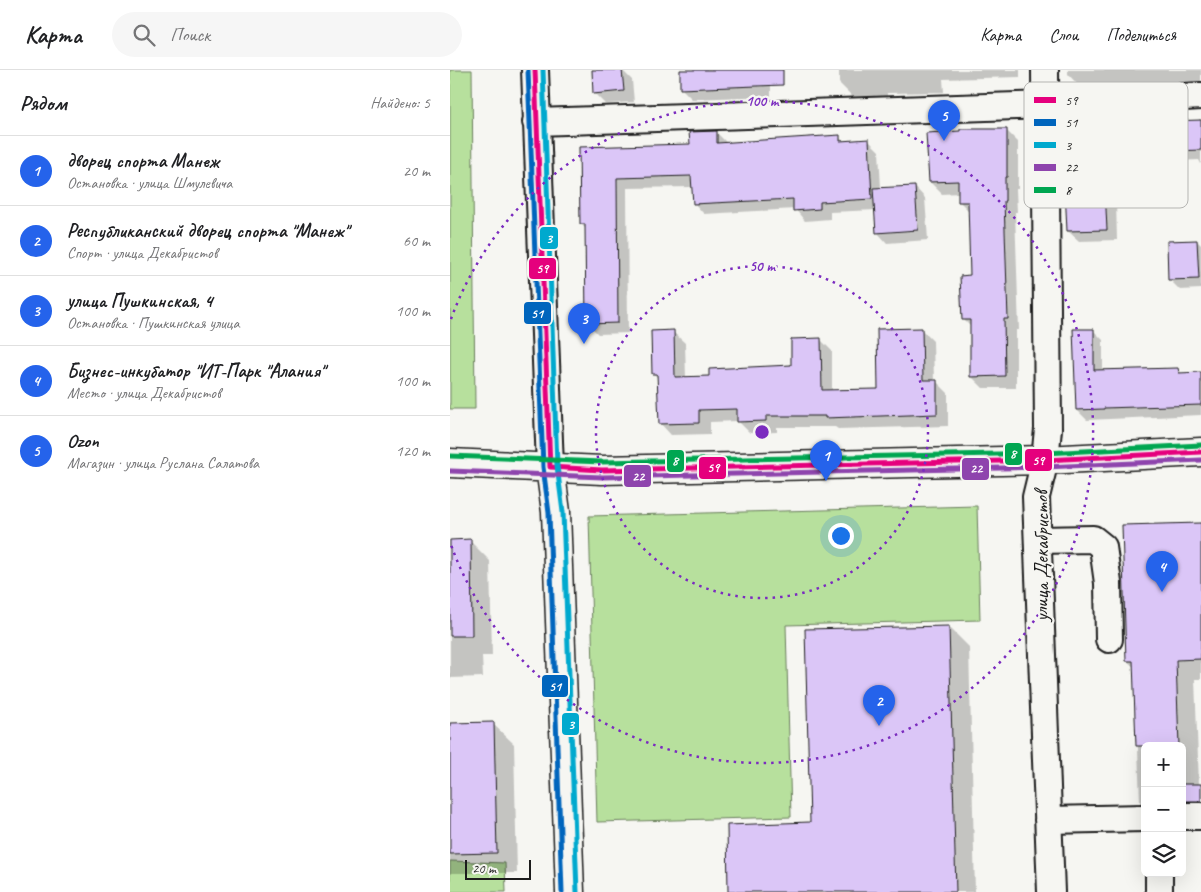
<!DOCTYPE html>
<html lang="ru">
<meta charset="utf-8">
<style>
:root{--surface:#fff;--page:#f6f6f6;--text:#202124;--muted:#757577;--line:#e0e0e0;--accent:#2563eb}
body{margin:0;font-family:Caveat,sans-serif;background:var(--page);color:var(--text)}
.controls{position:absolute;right:15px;bottom:15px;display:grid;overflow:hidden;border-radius:8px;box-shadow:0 5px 20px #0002}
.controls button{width:45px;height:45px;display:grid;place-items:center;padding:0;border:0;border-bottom:1px solid var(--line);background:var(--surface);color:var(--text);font:25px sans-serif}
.scale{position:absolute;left:15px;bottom:12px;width:66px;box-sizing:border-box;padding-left:5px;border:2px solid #1c1c1c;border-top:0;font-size:14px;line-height:18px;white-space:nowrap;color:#1c1c1c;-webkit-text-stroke:4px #f6f6f2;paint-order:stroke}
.you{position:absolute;left:390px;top:465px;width:18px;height:18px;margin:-12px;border:4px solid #fff;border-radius:50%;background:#1a73e8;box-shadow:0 0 0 8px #1a73e833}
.badge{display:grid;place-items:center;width:32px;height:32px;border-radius:50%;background:var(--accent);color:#fff;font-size:16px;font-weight:700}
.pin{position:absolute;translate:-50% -41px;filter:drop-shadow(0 1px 2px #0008)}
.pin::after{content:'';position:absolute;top:26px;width:18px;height:15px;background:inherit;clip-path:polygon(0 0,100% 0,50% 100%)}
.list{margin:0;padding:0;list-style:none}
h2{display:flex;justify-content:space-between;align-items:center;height:65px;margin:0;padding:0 20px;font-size:21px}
h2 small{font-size:16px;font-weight:400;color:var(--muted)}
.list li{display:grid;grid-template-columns:32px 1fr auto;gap:15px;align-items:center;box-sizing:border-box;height:70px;padding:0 20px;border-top:1px solid var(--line)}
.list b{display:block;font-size:19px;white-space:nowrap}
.list p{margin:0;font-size:16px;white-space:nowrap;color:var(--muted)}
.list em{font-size:16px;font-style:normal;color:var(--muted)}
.icon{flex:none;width:28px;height:28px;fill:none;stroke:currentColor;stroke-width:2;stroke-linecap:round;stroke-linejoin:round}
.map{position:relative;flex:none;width:751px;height:822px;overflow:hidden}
header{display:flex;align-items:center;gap:30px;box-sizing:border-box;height:70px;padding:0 25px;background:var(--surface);border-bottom:1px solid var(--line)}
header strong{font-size:24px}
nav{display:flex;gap:28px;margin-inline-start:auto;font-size:18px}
.search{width:350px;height:45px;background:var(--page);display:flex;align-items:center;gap:12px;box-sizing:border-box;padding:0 18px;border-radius:28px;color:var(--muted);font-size:19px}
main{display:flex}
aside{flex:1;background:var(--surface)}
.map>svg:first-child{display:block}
.green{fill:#b7e09d;stroke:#6a7e5c}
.shadow{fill:#0003}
.building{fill:#dbc6f7;stroke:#1c1c1c}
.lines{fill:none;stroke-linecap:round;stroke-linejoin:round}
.minor-casing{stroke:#1c1c1c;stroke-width:30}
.major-casing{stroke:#1c1c1c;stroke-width:31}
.minor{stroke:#f6f6f2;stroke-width:26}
.major{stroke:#f6f6f2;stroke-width:28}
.bus-1-casing{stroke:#f6f6f2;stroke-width:9}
.bus-2-casing{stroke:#f6f6f2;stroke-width:9}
.bus-3-casing{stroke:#f6f6f2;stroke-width:9}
.bus-4-casing{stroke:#f6f6f2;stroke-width:9}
.bus-5-casing{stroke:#f6f6f2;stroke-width:9}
.bus-1{stroke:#e5007d;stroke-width:5}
.bus-2{stroke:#0065bd;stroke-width:5}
.bus-3{stroke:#00a9ce;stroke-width:5}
.bus-4{stroke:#8e44ad;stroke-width:5}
.bus-5{stroke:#00a651;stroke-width:5}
.ring{fill:none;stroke:#7b2cbf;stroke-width:2.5;stroke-dasharray:2.5 5}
.labels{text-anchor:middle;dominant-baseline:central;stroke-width:4.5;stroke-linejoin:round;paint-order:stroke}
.street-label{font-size:20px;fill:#1c1c1c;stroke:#f6f6f2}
.key{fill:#f6f6f2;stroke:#b5b5b2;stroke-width:1}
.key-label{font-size:14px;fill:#1c1c1c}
.centre{fill:#7b2cbf;stroke:#f6f6f2;stroke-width:2.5}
.ring-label{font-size:15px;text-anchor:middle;font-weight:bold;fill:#7b2cbf;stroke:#f6f6f2;stroke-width:4.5;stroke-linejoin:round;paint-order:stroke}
.line-badge{stroke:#f6f6f2;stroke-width:2}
.badge-label{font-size:14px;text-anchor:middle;font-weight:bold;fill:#fff}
</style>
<header>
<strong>Карта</strong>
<div class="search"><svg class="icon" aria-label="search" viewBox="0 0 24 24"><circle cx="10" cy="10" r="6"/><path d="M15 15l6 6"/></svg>Поиск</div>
<nav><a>Карта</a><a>Слои</a><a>Поделиться</a></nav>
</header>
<main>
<aside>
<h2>Рядом<small>Найдено: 5</small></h2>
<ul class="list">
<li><span class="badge">1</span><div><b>дворец спорта Манеж</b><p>Остановка · улица Шмулевича</p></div><em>20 m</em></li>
<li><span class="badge">2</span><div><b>Республиканский дворец спорта &quot;Манеж&quot;</b><p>Спорт · улица Декабристов</p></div><em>60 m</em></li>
<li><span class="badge">3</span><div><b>улица Пушкинская, 4</b><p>Остановка · Пушкинская улица</p></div><em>100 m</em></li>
<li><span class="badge">4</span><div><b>Бизнес-инкубатор &quot;ИТ-Парк &quot;Алания&quot;</b><p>Место · улица Декабристов</p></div><em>100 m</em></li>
<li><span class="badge">5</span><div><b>Ozon</b><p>Магазин · улица Руслана Салатова</p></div><em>120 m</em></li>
</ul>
</aside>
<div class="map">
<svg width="751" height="822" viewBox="0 0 751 822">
<rect width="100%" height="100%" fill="#f6f6f2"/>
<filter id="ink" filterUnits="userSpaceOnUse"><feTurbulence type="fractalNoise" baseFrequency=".02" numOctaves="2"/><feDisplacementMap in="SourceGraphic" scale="10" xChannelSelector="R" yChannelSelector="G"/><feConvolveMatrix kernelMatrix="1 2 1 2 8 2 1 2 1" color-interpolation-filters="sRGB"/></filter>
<g filter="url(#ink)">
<path class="green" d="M 0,0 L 22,0 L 25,339 L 0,339 Z
M 527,436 L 530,550 L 336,555 L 341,747 L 147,752 L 139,446 Z
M 0,791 L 55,793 L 56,822 L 0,822 Z"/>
<path class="shadow" d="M 165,0 L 172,0 L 182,10 L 184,32 L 155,34 L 144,23 Z
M 231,0 L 321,0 L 321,26 L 242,29 L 232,19 Z
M 389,0 L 570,0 L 570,7 L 493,9 L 494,22 L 437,23 L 437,26 L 403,27 L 389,13 Z
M 618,0 L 751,0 L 751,12 L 736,12 L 737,18 L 680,19 L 674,14 L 628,15 L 618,4 Z
M 749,49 L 751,49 L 751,94 L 749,90 L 627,95 L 617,85 L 749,51 Z
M 556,60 L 568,72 L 568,119 L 566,119 L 567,142 L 565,142 L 569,260 L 566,260 L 566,318 L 533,318 L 521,306 L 521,257 L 513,249 L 521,207 L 520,142 L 509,131 L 509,123 L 492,124 L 480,112 Z
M 266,62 L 277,73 L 389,67 L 394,72 L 418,70 L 429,81 L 431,119 L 465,117 L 475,128 L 478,170 L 437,173 L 427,162 L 426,140 L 380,142 L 380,149 L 355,151 L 345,139 L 254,144 L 244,133 L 243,117 L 177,118 L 178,263 L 148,264 L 137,253 L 136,159 L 131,154 L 130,78 L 241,76 Z
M 655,119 L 666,130 L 667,170 L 629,171 L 618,161 Z
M 747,171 L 751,175 L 751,219 L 730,220 L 719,209 Z
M 472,260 L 483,271 L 484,311 L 486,311 L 498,323 L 498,356 L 388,359 L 385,357 L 327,357 L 327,362 L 300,363 L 288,351 L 260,352 L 260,364 L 221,365 L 210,353 L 209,309 L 203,303 L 223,262 L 235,273 L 236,308 L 261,307 L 342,296 L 370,269 L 382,281 L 382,321 L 430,320 Z
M 643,260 L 653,270 L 653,301 L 728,300 L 732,304 L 751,303 L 751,345 L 637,350 L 627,340 Z
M 751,454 L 751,609 L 745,609 L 749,715 L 751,715 L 751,750 L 732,752 L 732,676 L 695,676 L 695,738 L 690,733 L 685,598 L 677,591 Z
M 0,471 L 20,471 L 40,491 L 42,586 L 32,586 L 33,607 L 0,608 Z
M 499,557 L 519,577 L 525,822 L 280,822 L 361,754 Z
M 0,654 L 43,654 L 64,674 L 67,803 L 0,803 Z"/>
<path class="building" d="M 142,0 L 172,0 L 174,21 L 143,24 Z
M 230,0 L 333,0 L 333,15 L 230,19 Z
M 751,50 L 751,80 L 616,85 L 615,54 Z
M 510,59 L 557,59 L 557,107 L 555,107 L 555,131 L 554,131 L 558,249 L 554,249 L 555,306 L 520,307 L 520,250 L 512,250 L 510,206 L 520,205 L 518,132 L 508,132 L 508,111 L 479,112 L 476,63 L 510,61 Z
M 267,61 L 267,73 L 390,65 L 390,71 L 419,69 L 422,129 L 370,132 L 370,139 L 343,141 L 343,129 L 243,134 L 241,106 L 167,108 L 168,253 L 136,254 L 135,154 L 130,154 L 129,77 L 240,74 L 239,62 Z
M 465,116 L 468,160 L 426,163 L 423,118 Z
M 655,118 L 657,160 L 617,161 L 615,119 Z
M 747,170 L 749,209 L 718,210 L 717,171 Z
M 472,258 L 473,310 L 487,310 L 487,344 L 375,348 L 375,346 L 316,346 L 316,351 L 287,352 L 287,339 L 249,340 L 249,353 L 209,354 L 207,304 L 202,304 L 201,261 L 224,260 L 225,307 L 259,306 L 259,299 L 341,295 L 341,269 L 371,268 L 372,320 L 428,319 L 427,259 Z
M 623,259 L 644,259 L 644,300 L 728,298 L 729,303 L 751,302 L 751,335 L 654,338 L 654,339 L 626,340 Z
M 751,453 L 751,589 L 726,590 L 729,676 L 686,676 L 683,591 L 676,591 L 672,455 Z
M 21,469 L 22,566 L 0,566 L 0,470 Z
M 499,556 L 506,822 L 278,822 L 277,755 L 360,752 L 355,559 Z
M 44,652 L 47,783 L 0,784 L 0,653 Z
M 732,714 L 751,714 L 751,731 L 732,731 Z"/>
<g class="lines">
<defs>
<path id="minor" d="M 85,0 L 100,397
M 595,0 L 598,359 L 595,390 L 586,427 L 601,822
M 86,52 L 596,35 L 751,26
M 588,470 L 643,469 L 653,477 L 658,513 L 659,569
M 732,746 L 751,746
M 598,750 L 695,748
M 709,803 L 709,822"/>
<path id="major" d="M 0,393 L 152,400 L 595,390 L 751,382
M 100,397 L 106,442 L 120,822"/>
</defs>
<use href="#minor" class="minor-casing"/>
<use href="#major" class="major-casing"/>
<use href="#minor" class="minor"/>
<use href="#major" class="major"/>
<defs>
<path id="bus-1" d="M 85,0 L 100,397
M 100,397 L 152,400 L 595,390 L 751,382"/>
<path id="bus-2" d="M 78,0 L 93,397 L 99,443 L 112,822"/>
<path id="bus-3" d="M 93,0 L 107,396 L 113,442 L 127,822"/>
<path id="bus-4" d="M 0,401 L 152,407 L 595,397 L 751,390"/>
<path id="bus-5" d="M 0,386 L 152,392 L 595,383 L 751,375"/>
</defs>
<use href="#bus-1" class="bus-1-casing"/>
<use href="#bus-2" class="bus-2-casing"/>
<use href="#bus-3" class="bus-3-casing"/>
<use href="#bus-4" class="bus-4-casing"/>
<use href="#bus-5" class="bus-5-casing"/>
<use href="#bus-1" class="bus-1"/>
<use href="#bus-2" class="bus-2"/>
<use href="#bus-3" class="bus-3"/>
<use href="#bus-4" class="bus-4"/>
<use href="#bus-5" class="bus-5"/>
</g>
</g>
<g class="ring">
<circle cx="312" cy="362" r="166"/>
<path d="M1 249A331 331 0 1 1 1 475"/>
</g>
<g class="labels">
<g class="street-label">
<text transform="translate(591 486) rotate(-90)">улица Декабристов</text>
</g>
</g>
<rect x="574" y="12" width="164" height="126" rx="8" class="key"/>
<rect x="584" y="27" width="22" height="6" fill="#e5007d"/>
<rect x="584" y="49" width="22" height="7" fill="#0065bd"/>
<rect x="584" y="72" width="22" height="6" fill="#00a9ce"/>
<rect x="584" y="94" width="22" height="7" fill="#8e44ad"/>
<rect x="584" y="117" width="22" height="6" fill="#00a651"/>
<g class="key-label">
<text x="615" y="35">59</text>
<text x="615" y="57">51</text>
<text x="615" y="80">3</text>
<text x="615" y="102">22</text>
<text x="615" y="125">8</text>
</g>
<circle cx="312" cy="362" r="8" class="centre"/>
<g class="ring-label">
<text x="312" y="36">100 m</text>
<text x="312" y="201">50 m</text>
</g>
<g class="line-badge">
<rect x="89" y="156" width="20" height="24" rx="5" fill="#00a9ce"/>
<rect x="78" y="187" width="29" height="23" rx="5" fill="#e5007d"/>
<rect x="73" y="231" width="29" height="24" rx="5" fill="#0065bd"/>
<rect x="554" y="372" width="19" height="24" rx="5" fill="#00a651"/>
<rect x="574" y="378" width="29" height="24" rx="5" fill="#e5007d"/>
<rect x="216" y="379" width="19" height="24" rx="5" fill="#00a651"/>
<rect x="248" y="386" width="29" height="24" rx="5" fill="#e5007d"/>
<rect x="511" y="387" width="29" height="24" rx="5" fill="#8e44ad"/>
<rect x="173" y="394" width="29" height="24" rx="5" fill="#8e44ad"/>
<rect x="91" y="604" width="28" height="24" rx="5" fill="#0065bd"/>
<rect x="111" y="642" width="19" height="24" rx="5" fill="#00a9ce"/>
</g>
<g class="badge-label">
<text x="99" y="173">3</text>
<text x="92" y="203">59</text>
<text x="87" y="248">51</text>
<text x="563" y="388">8</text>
<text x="588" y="395">59</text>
<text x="225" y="395">8</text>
<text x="263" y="402">59</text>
<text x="526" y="403">22</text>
<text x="188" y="411">22</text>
<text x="105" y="621">51</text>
<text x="121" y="659">3</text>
</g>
</svg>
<div class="controls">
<button>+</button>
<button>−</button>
<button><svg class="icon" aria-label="layers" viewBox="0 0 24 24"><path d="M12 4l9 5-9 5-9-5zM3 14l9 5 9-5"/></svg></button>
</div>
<div class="scale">20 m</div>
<div class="you"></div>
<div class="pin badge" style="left:376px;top:411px">1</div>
<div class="pin badge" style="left:429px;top:656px">2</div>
<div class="pin badge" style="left:134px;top:274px">3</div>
<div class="pin badge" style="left:712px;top:522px">4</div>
<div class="pin badge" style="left:494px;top:71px">5</div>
</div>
</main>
